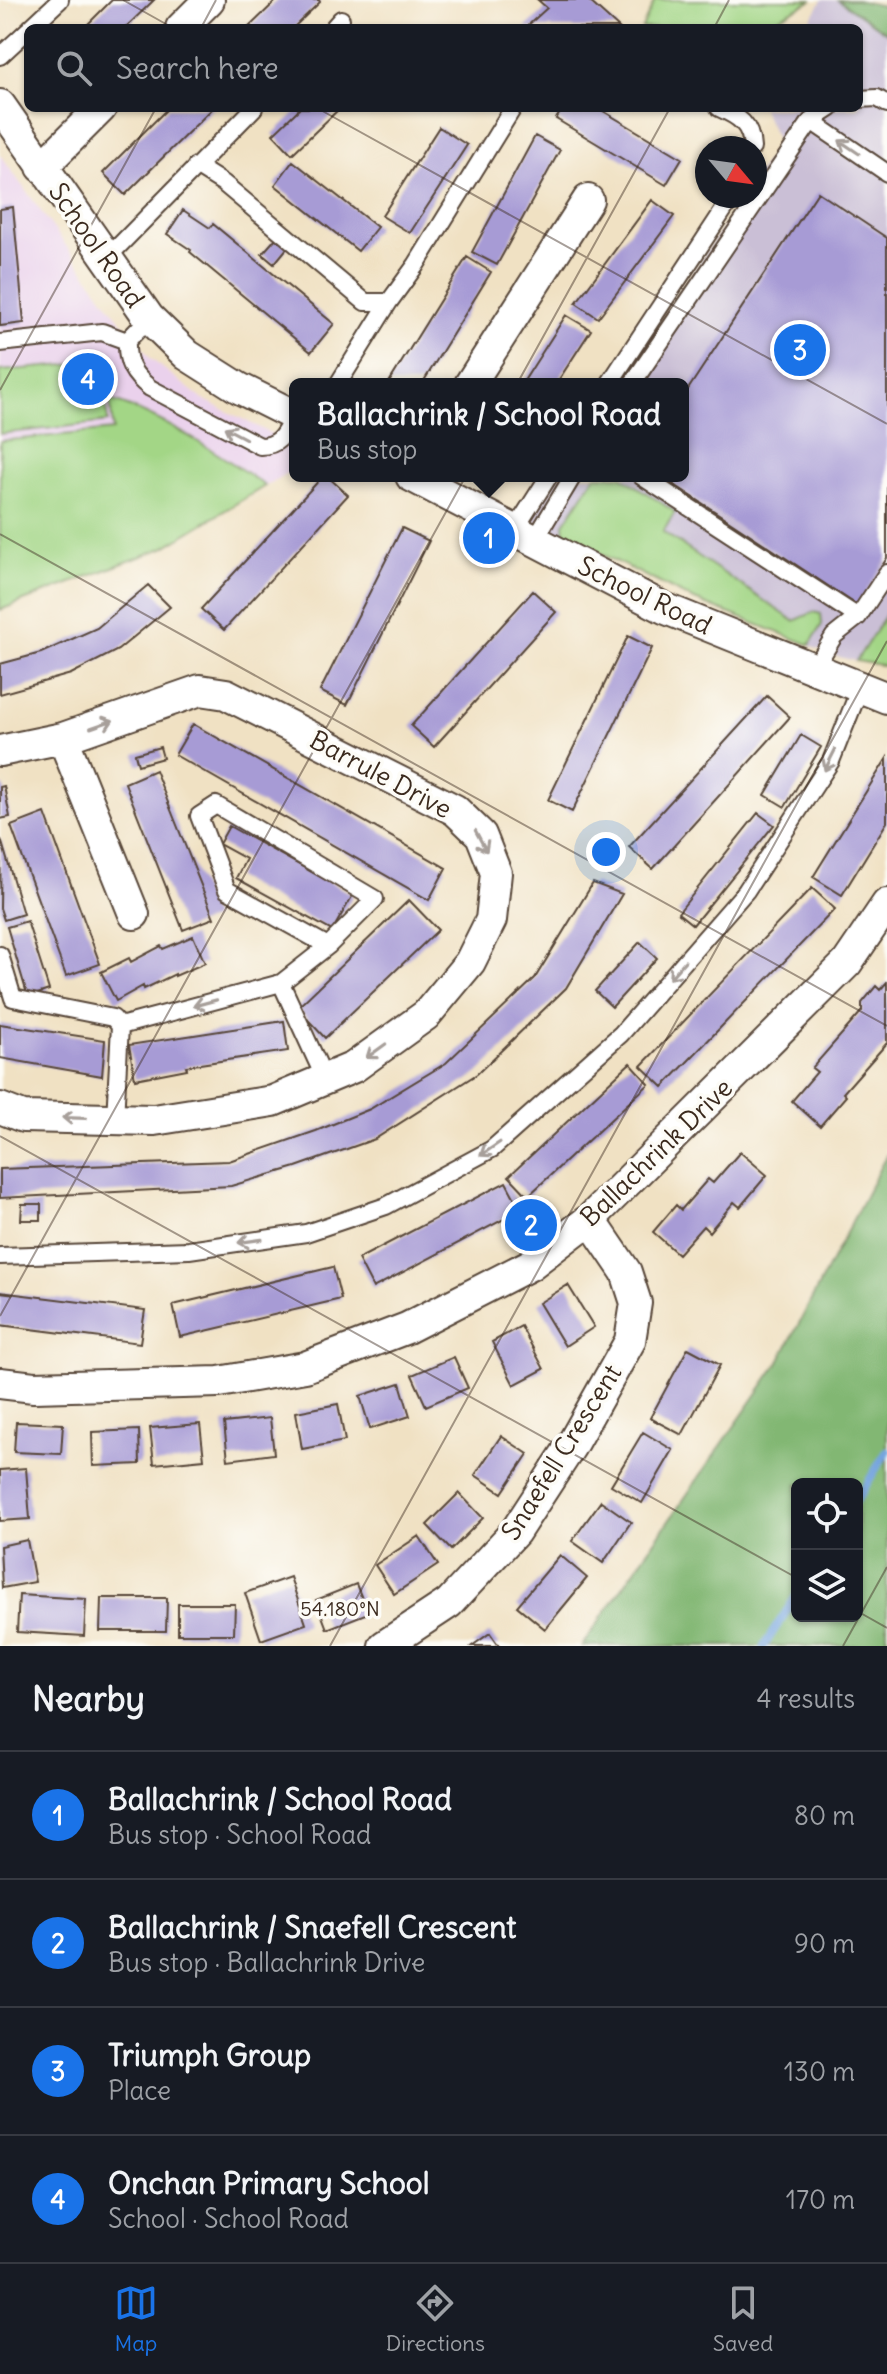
<!DOCTYPE html>
<meta charset="utf-8">
<style>
:root{--surface:#171b24;--page:#242831;--text:#f1f3f6;--muted:#9ea1a6;--line:#363941;--accent:#1a73e8}
body{margin:0;font-family:Delius,sans-serif;background:var(--page);color:var(--text)}
.controls{position:absolute;right:24px;bottom:24px;display:grid;overflow:hidden;border-radius:12px;box-shadow:0 2px 6px #0004}
.controls button{width:72px;height:72px;display:grid;place-items:center;padding:0;border:0;border-bottom:2px solid var(--line);background:var(--surface);color:var(--text);font:40px sans-serif}
.compass{position:absolute;left:695px;top:136px;width:72px;height:72px;border-radius:50%;background:var(--surface);box-shadow:0 2px 6px #0004;rotate:119deg}
.you{position:absolute;left:606px;top:852px;width:28px;height:28px;margin:-20px;border:6px solid #fff;border-radius:50%;background:#1a73e8;box-shadow:0 0 0 12px #1a73e833}
.badge{display:grid;place-items:center;width:52px;height:52px;border-radius:50%;background:var(--accent);color:#fff;font-size:26px;font-weight:700}
.pin{position:absolute;translate:-50% -50%;border:4px solid #fff;box-shadow:0 2px 8px #0006}
.popup{position:absolute;left:289px;top:378px;width:400px;height:104px;box-sizing:border-box;display:grid;place-content:center;border-radius:12px;background:var(--surface);filter:drop-shadow(0 2px 6px #0005);font-size:26px;white-space:nowrap;color:var(--muted)}
.popup b{font-size:30px;color:var(--text)}
.popup::after{content:'';position:absolute;left:50%;top:100%;margin-left:-16px;border:16px solid transparent;border-top-color:var(--surface)}
.list{margin:0;padding:0;list-style:none}
h2{display:flex;justify-content:space-between;align-items:center;height:104px;margin:0;padding:0 32px;font-size:34px}
h2 small{font-size:26px;font-weight:400;color:var(--muted)}
.list li{display:grid;grid-template-columns:52px 1fr auto;gap:24px;align-items:center;box-sizing:border-box;height:128px;padding:0 32px;border-top:2px solid var(--line)}
.list b{display:block;font-size:30px;white-space:nowrap}
.list p{margin:0;font-size:26px;white-space:nowrap;color:var(--muted)}
.list em{font-size:26px;font-style:normal;color:var(--muted)}
.icon{flex:none;width:44px;height:44px;fill:none;stroke:currentColor;stroke-width:2;stroke-linecap:round;stroke-linejoin:round}
.map{position:relative;flex:none;width:887px;height:1646px;overflow:hidden}
.search{position:absolute;background:var(--surface);box-shadow:0 2px 6px #0004;left:24px;right:24px;top:24px;height:88px;display:flex;align-items:center;gap:20px;box-sizing:border-box;padding:0 28px;border-radius:12px;color:var(--muted);font-size:30px}
.sheet{height:616px;background:var(--surface)}
nav{display:flex;justify-content:space-around;align-items:center;box-sizing:border-box;height:112px;border-top:2px solid var(--line);background:var(--surface);font-size:22px;color:var(--muted)}
nav a{display:grid;justify-items:center;gap:4px}
nav .on{color:var(--accent)}
.map>svg:first-child{display:block}
.built{fill:#ead1ec}
.industrial{fill:#cabfd6}
.green{fill:#a3d686;stroke:#6f8052;stroke-width:2}
.forest{fill:#82b773;stroke:#5e7048;stroke-width:2;fill-rule:evenodd}
.lines{fill:none;stroke-linecap:round;stroke-linejoin:round}
.stream{stroke:#74a4de;stroke-width:8}
.building{fill:#a79bd5}
.service-casing{stroke:#564537;stroke-width:20}
.minor-casing{stroke:#564537;stroke-width:34}
.service{stroke:#fff;stroke-width:16}
.minor{stroke:#fff;stroke-width:30}
.oneway{stroke:#a79f9a}
.ticks{fill:none;stroke:#3b2a1e;stroke-width:2;stroke-opacity:0.45}
.labels{text-anchor:middle;dominant-baseline:central;stroke-width:7;stroke-linejoin:round;paint-order:stroke}
.street-label{font-size:26px;fill:#3b2a1e;stroke:#fdfcf7}
.ticks-label{font-size:20px;text-anchor:middle;fill:#3b2a1e;stroke:#fdfcf7;stroke-width:7;stroke-linejoin:round;paint-order:stroke}
</style>
<div class="map">
<svg width="887" height="1646" viewBox="0 0 887 1646">
<rect width="100%" height="100%" fill="#fdfcf7"/>
<filter id="ink" filterUnits="userSpaceOnUse"><feTurbulence type="fractalNoise" baseFrequency=".0125" numOctaves="2"/><feDisplacementMap in="SourceGraphic" scale="16" xChannelSelector="R" yChannelSelector="G"/><feConvolveMatrix kernelMatrix="1 2 1 2 8 2 1 2 1" color-interpolation-filters="sRGB"/></filter>
<filter id="wash" filterUnits="userSpaceOnUse"><feTurbulence type="fractalNoise" baseFrequency=".006" numOctaves="4" result="noise"/><feDisplacementMap in="SourceGraphic" scale="32" xChannelSelector="R" yChannelSelector="G"/><feGaussianBlur stdDeviation="1.8" result="paint"/><feColorMatrix in="noise" values="0 0 0 0 0 0 0 0 0 0 0 0 0 0 0 0 0 1.4 0 .05"/><feComposite in="paint" operator="in"/></filter>
<g filter="url(#wash)">
<rect width="100%" height="100%" fill="#f0e1c3"/>
<path class="built" d="M 0,155 L 120,320 L 151,359 L 201,398 L 295,446 L 295,465 L 287,473 L 163,548 L 0,610 Z"/>
<path class="industrial" d="M 822,0 L 838,0 L 887,33 L 887,613 L 856,661 L 835,656 L 692,599 L 531,519 L 560,476 L 683,476 L 683,384 L 620,384 L 743,196 L 755,196 L 755,178 L 778,143 L 762,108 L 859,108 L 859,28 L 806,28 Z"/>
<path class="green" d="M 655,0 L 813,0 L 759,28 L 642,28 Z
M 101,362 L 108,422 L 0,434 L 0,371 Z
M 110,400 C 158,414 224,456 265,486 L 163,548 L 0,610 L 0,441 L 113,430 Z
M 595,476 L 621,476 L 675,512 L 663,532 L 794,621 L 814,612 L 821,614 L 822,624 L 810,645 L 692,599 L 565,536 L 564,524 Z
M 887,613 L 887,666 L 856,661 Z"/>
<path class="forest" d="M 838,0 L 857,0 L 887,7 L 887,33 Z
M 887,1154 L 887,1646 L 582,1646 L 779,1362 ZM 797,1484 L 857,1484 L 857,1616 L 797,1616 Z"/>
<g class="lines">
<path class="stream" d="M 857,1500 L 887,1451
M 764,1646 L 797,1595"/>
</g>
<g id="blocks">
<path class="building" d="M 112,0 L 154,0 L 125,28 L 84,28 Z
M 277,0 L 319,0 L 320,2 L 293,28 L 248,28 Z
M 538,0 L 588,0 L 619,28 L 525,28 L 547,8 Z
M 168,108 L 213,108 L 125,195 L 103,173 Z
M 300,108 L 340,108 L 292,154 L 273,134 Z
M 563,108 L 598,108 L 682,158 L 666,185 L 556,119 Z
M 439,127 L 467,145 L 410,233 L 382,216 Z
M 535,136 L 560,150 L 497,265 L 472,252 Z
M 293,161 L 377,227 L 358,251 L 275,185 Z
M 818,192 L 887,238 L 887,558 L 857,605 L 661,476 L 683,476 L 683,397 Z
M 652,200 L 674,216 L 598,318 L 576,303 Z
M 13,207 L 24,323 L 0,326 L 0,209 Z
M 183,210 L 210,228 L 213,224 L 334,324 L 311,352 L 190,252 L 191,250 L 167,234 Z
M 277,237 L 288,247 L 274,264 L 262,254 Z
M 467,257 L 491,272 L 422,384 L 388,384 Z
M 566,315 L 591,330 L 556,384 L 522,384 Z
M 323,476 L 327,476 L 348,495 L 224,630 L 201,609 Z
M 402,528 L 429,541 L 347,705 L 320,691 Z
M 148,585 L 170,607 L 118,650 L 71,674 L 0,694 L 0,664 L 41,653 L 97,628 Z
M 533,591 L 556,612 L 434,747 L 411,726 Z
M 628,636 L 652,648 L 572,812 L 548,800 Z
M 767,696 L 790,717 L 653,869 L 629,847 Z
M 193,724 L 446,868 L 429,900 L 175,755 Z
M 801,735 L 821,747 L 785,807 L 765,795 Z
M 160,747 L 163,758 L 138,765 L 135,754 Z
M 887,758 L 887,822 L 842,895 L 813,877 Z
M 155,770 L 214,918 L 183,930 L 125,783 Z
M 4,786 L 10,817 L 0,819 L 0,787 Z
M 45,813 L 100,964 L 66,976 L 11,826 Z
M 758,813 L 774,825 L 693,925 L 678,913 Z
M 229,826 L 353,895 L 332,931 L 236,878 L 246,859 L 219,844 Z
M 1,839 L 23,914 L 4,920 L 0,908 Z
M 593,883 L 622,894 L 566,988 L 477,1074 L 375,1139 L 296,1167 L 231,1186 L 0,1198 L 0,1169 L 229,1161 L 316,1131 L 370,1109 L 446,1063 L 535,978 Z
M 812,888 L 835,909 L 663,1087 L 641,1066 Z
M 409,900 L 438,930 L 325,1038 L 297,1008 Z
M 27,921 L 49,990 L 28,997 L 7,927 Z
M 193,936 L 205,963 L 175,976 L 175,974 L 144,989 L 143,986 L 116,1001 L 101,972 L 129,958 L 131,962 L 161,946 L 163,949 Z
M 640,942 L 657,958 L 612,1007 L 595,991 Z
M 887,982 L 887,1043 L 843,1093 L 846,1096 L 820,1126 L 792,1101 L 817,1072 L 812,1068 L 862,1011 L 862,1003 L 876,986 L 880,990 Z
M 284,1021 L 288,1051 L 186,1066 L 187,1069 L 135,1079 L 129,1045 Z
M 0,1024 L 105,1040 L 102,1076 L 0,1058 Z
M 630,1063 L 649,1084 L 528,1196 L 509,1176 Z
M 740,1152 L 767,1175 L 740,1207 L 734,1202 L 709,1232 L 703,1226 L 678,1254 L 653,1232 L 676,1205 L 681,1210 L 708,1179 L 713,1183 Z
M 506,1182 L 521,1210 L 373,1288 L 358,1259 Z
M 22,1204 L 41,1204 L 41,1220 L 21,1220 Z
M 333,1267 L 341,1299 L 180,1337 L 173,1305 Z
M 568,1285 L 594,1327 L 565,1346 L 539,1303 Z
M 0,1292 L 145,1310 L 140,1343 L 0,1325 Z
M 521,1326 L 544,1369 L 514,1385 L 492,1342 Z
M 688,1348 L 720,1365 L 682,1435 L 650,1418 Z
M 454,1357 L 468,1388 L 426,1406 L 412,1375 Z
M 400,1383 L 410,1416 L 370,1429 L 360,1396 Z
M 338,1404 L 345,1441 L 302,1449 L 296,1412 Z
M 270,1418 L 274,1454 L 228,1460 L 224,1423 Z
M 16,1422 L 63,1424 L 61,1454 L 14,1452 Z
M 200,1424 L 204,1459 L 154,1464 L 150,1428 Z
M 139,1430 L 140,1464 L 93,1466 L 92,1432 Z
M 643,1432 L 673,1450 L 642,1503 L 611,1485 Z
M 501,1436 L 528,1454 L 502,1493 L 475,1475 Z
M 26,1468 L 30,1519 L 0,1521 L 0,1470 Z
M 459,1493 L 483,1518 L 451,1550 L 427,1525 Z
M 601,1501 L 631,1522 L 603,1563 L 572,1541 Z
M 419,1536 L 438,1565 L 394,1594 L 375,1565 Z
M 27,1540 L 35,1582 L 2,1588 L 0,1546 Z
M 560,1555 L 587,1578 L 545,1629 L 517,1606 Z
M 290,1577 L 306,1624 L 261,1640 L 245,1593 Z
M 356,1584 L 368,1613 L 327,1629 L 316,1600 Z
M 19,1595 L 86,1599 L 84,1636 L 17,1632 Z
M 101,1598 L 167,1598 L 166,1631 L 100,1631 Z
M 178,1604 L 235,1604 L 234,1634 L 178,1634 Z
M 490,1633 L 499,1646 L 472,1646 Z"/>
</g>
</g>
<g filter="url(#ink)">
<use href="#blocks" fill-opacity="0" stroke="#564537" stroke-width="2"/>
<g class="lines">
<defs>
<path id="service" d="M 30,28 L 60,0
M 333,28 L 341,19
M 0,56 L 28,30
M 859,99 L 877,98 L 887,104
M 719,108 C 739,117 751,124 752,148
M 811,121 L 887,173
M 196,166 L 223,183 L 365,302 L 389,302
M 106,259 L 254,108
M 149,318 L 127,341 C 126,363 133,375 150,388 L 260,446 C 281,446 285,432 294,415
M 0,343 L 102,332 L 127,341
M 338,384 L 389,302 L 416,265 L 513,108
M 609,384 L 733,196
M 632,384 L 811,121 L 831,108
M 641,476 L 858,617
M 514,531 L 549,476
M 534,541 L 573,476
M 814,669 L 834,636 L 858,617 L 887,573
M 0,955 L 13,998 L 113,1018 L 120,1026 L 115,1119
M 281,983 L 325,1079
M 120,1026 L 281,983 L 328,946 L 375,899 L 216,805 L 199,816 L 227,890 L 328,946
M 0,1256 L 189,1250 L 306,1233 L 386,1206 L 492,1149 L 621,1034 L 746,891 L 831,761 L 860,688"/>
<path id="minor" d="M 181,28 L 209,0
M 0,105 L 149,318 L 187,355 L 239,388 L 295,416
M 42,167 L 101,108
M 470,384 L 588,200
M 411,476 L 664,608 L 887,698
M 63,738 L 134,914
M 0,751 L 63,738 L 200,690 L 226,694 L 455,810 L 481,835 L 496,873 L 491,920 L 470,962 L 426,1015 L 354,1067 L 273,1101 L 154,1120 L 23,1117 L 0,1108
M 0,1383 L 34,1387 L 219,1382 L 305,1367 L 407,1328 L 530,1265 L 590,1219 L 847,963 L 887,904
M 384,1646 L 449,1603 L 515,1532 L 571,1446 L 630,1341 L 636,1303 L 626,1272 L 590,1219"/>
</defs>
<use href="#service" class="service-casing"/>
<use href="#minor" class="minor-casing"/>
<use href="#service" class="service"/>
<use href="#minor" class="minor"/>
</g>
<defs><path id="oneway-shaft" d="M-6 0H5M1.5-3L5.5 0L1.5 3" fill="none" stroke-width="1.6" stroke-linecap="round" stroke-linejoin="round" transform="scale(2)"/></defs>
<g class="oneway">
<use href="#oneway-shaft" transform="translate(849 147) rotate(-146)"/>
<use href="#oneway-shaft" transform="translate(235 433) rotate(-152)"/>
<use href="#oneway-shaft" transform="translate(102 724) rotate(-19)"/>
<use href="#oneway-shaft" transform="translate(830 760) rotate(117)"/>
<use href="#oneway-shaft" transform="translate(481 841) rotate(62)"/>
<use href="#oneway-shaft" transform="translate(677 970) rotate(131)"/>
<use href="#oneway-shaft" transform="translate(205 1003) rotate(165)"/>
<use href="#oneway-shaft" transform="translate(376 1051) rotate(144)"/>
<use href="#oneway-shaft" transform="translate(74 1118) rotate(-178)"/>
<use href="#oneway-shaft" transform="translate(490 1149) rotate(146)"/>
<use href="#oneway-shaft" transform="translate(250 1241) rotate(172)"/>
</g>
</g>
<path class="ticks" d="M 123,0 L 173,28M 201,28 L 216,0M 714,28 L 729,0M 317,108 L 887,424M 0,390 L 156,108M 0,534 L 887,1026M 0,1136 L 797,1578M 0,1316 L 670,108M 857,1611 L 887,1628M 330,1646 L 887,641M 843,1646 L 887,1567"/>
<g class="labels">
<g class="street-label">
<text transform="translate(97 245) rotate(55)">School Road</text>
<text transform="translate(645 595) rotate(26)">School Road</text>
<text transform="translate(381 774) rotate(28)">Barrule Drive</text>
<text transform="translate(656 1152) rotate(-44)">Ballachrink Drive</text>
<text transform="translate(561 1452) rotate(-58)">Snaefell Crescent</text>
</g>
</g>
<g class="ticks-label">
<text x="340" y="1616">54.180°N</text>
</g>
</svg>
<div class="controls">
<button><svg class="icon" aria-label="locate" viewBox="0 0 24 24"><circle cx="12" cy="12" r="6"/><path d="M12 2v4M12 18v4M2 12h4M18 12h4"/></svg></button>
<button><svg class="icon" aria-label="layers" viewBox="0 0 24 24"><path d="M12 4l9 5-9 5-9-5zM3 14l9 5 9-5"/></svg></button>
</div>
<svg class="compass" viewBox="-18 -18 36 36"><path d="M0-13l5 13h-10z" fill="#e53935"/><path d="M0 13l5-13h-10z" fill="#9ea1a6"/></svg>
<div class="you"></div>
<div class="pin badge" style="left:489px;top:538px">1</div>
<div class="popup"><b>Ballachrink / School Road</b>Bus stop</div>
<div class="pin badge" style="left:531px;top:1225px">2</div>
<div class="pin badge" style="left:800px;top:350px">3</div>
<div class="pin badge" style="left:88px;top:379px">4</div>
<div class="search"><svg class="icon" aria-label="search" viewBox="0 0 24 24"><circle cx="10" cy="10" r="6"/><path d="M15 15l6 6"/></svg>Search here</div>
</div>
<section class="sheet">
<h2>Nearby<small>4 results</small></h2>
<ul class="list">
<li><span class="badge">1</span><div><b>Ballachrink / School Road</b><p>Bus stop · School Road</p></div><em>80 m</em></li>
<li><span class="badge">2</span><div><b>Ballachrink / Snaefell Crescent</b><p>Bus stop · Ballachrink Drive</p></div><em>90 m</em></li>
<li><span class="badge">3</span><div><b>Triumph Group</b><p>Place</p></div><em>130 m</em></li>
<li><span class="badge">4</span><div><b>Onchan Primary School</b><p>School · School Road</p></div><em>170 m</em></li>
</ul>
</section>
<nav>
<a class="on"><svg class="icon" aria-label="map" viewBox="0 0 24 24"><path d="M3 6l6-2 6 2 6-2v14l-6 2-6-2-6 2zM9 4v14M15 6v14"/></svg>Map</a>
<a><svg class="icon" aria-label="directions" viewBox="0 0 24 24"><path d="M12 3l9 9-9 9-9-9zM9 14v-3h6M13 9l2 2-2 2"/></svg>Directions</a>
<a><svg class="icon" aria-label="saved" viewBox="0 0 24 24"><path d="M7 4h10v16l-5-4-5 4z"/></svg>Saved</a>
</nav>
